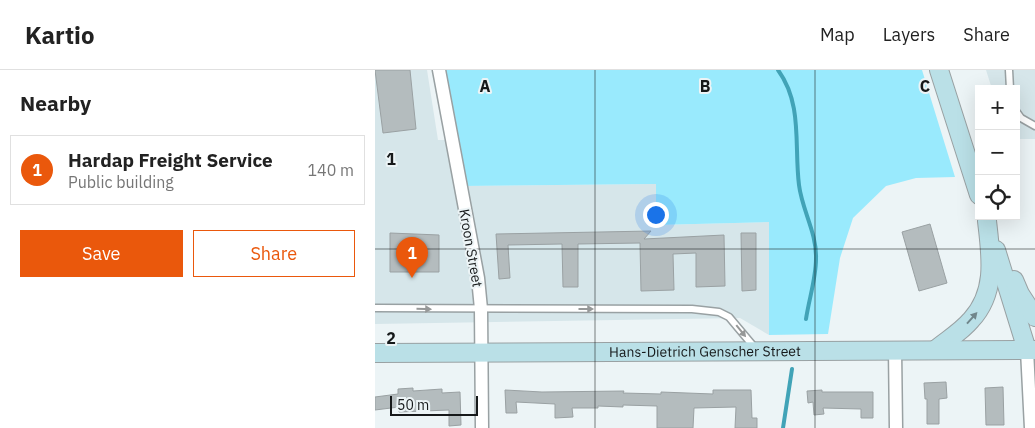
<!DOCTYPE html>
<meta charset="utf-8">
<style>
:root{--surface:#fff;--page:#f6f6f6;--text:#222;--muted:#767676;--line:#e0e0e0;--accent:#ea580c}
body{margin:0;font-family:"IBM Plex Sans",sans-serif;background:var(--page);color:var(--text)}
.controls{position:absolute;right:15px;top:15px;display:grid;overflow:hidden;border-radius:0px;box-shadow:0 5px 20px #0002}
.controls button{width:45px;height:45px;display:grid;place-items:center;padding:0;border:0;border-bottom:1px solid var(--line);background:var(--surface);color:var(--text);font:25px sans-serif}
.scale{position:absolute;left:15px;bottom:12px;width:88px;box-sizing:border-box;padding-left:5px;border:2px solid #16191a;border-top:0;font-size:14px;line-height:18px;white-space:nowrap;color:#16191a;-webkit-text-stroke:4px #ecf4f6;paint-order:stroke}
.you{position:absolute;left:280px;top:144px;width:18px;height:18px;margin:-12px;border:4px solid #fff;border-radius:50%;background:#1a73e8;box-shadow:0 0 0 8px #1a73e833}
.badge{display:grid;place-items:center;width:32px;height:32px;border-radius:50%;background:var(--accent);color:#fff;font-size:16px;font-weight:700}
.pin{position:absolute;translate:-50% -41px;filter:drop-shadow(0 1px 2px #0008)}
.pin::after{content:'';position:absolute;top:26px;width:18px;height:15px;background:inherit;clip-path:polygon(0 0,100% 0,50% 100%)}
.list{margin:0;padding:0;list-style:none}
h2{display:flex;justify-content:space-between;align-items:center;height:65px;margin:0;padding:0 20px;font-size:21px}
h2 small{font-size:16px;font-weight:400;color:var(--muted)}
.list li{display:grid;grid-template-columns:32px 1fr auto;gap:15px;align-items:center;box-sizing:border-box;height:70px;margin:0 10px 10px;padding:0 10px;border:1px solid var(--line);border-radius:0px}
.list b{display:block;font-size:19px;white-space:nowrap}
.list p{margin:0;font-size:16px;white-space:nowrap;color:var(--muted)}
.list em{font-size:16px;font-style:normal;color:var(--muted)}
.actions{display:flex;gap:10px;padding:15px 20px}
.actions a{flex:1;padding:11px 0;border:1px solid var(--accent);border-radius:0px;text-align:center;font-size:18px;color:var(--accent)}
.actions .main{background:var(--accent);color:#fff}
.icon{flex:none;width:28px;height:28px;fill:none;stroke:currentColor;stroke-width:2;stroke-linecap:round;stroke-linejoin:round}
.map{position:relative;flex:none;width:660px;height:358px;overflow:hidden}
header{display:flex;align-items:center;gap:30px;box-sizing:border-box;height:70px;padding:0 25px;background:var(--surface);border-bottom:1px solid var(--line)}
header strong{font-size:24px}
nav{display:flex;gap:28px;margin-inline-start:auto;font-size:18px}
main{display:flex}
aside{flex:1;background:var(--surface)}
.map>svg:first-child{display:block}
.built{fill:#d6e6ea}
.green{fill:#99eafd}
.lines{fill:none;stroke-linecap:round;stroke-linejoin:round}
.stream{stroke:#41a3b7;stroke-width:4}
.building{fill:#b4bcbe;stroke:#9aa1a3}
.lane-casing{stroke:#99a1a3;stroke-width:9}
.street-casing{stroke:#99a1a3;stroke-width:15}
.secondary-casing{stroke:#99a1a3;stroke-width:20}
.lane{stroke:#fff;stroke-width:6}
.street{stroke:#fff;stroke-width:12}
.secondary{stroke:#bae0e7;stroke-width:18}
.oneway{fill:#969898}
.oneway2{fill:#70868b}
.grid{fill:none;stroke:#16191a;stroke-width:1;stroke-opacity:0.55}
.labels{text-anchor:middle;dominant-baseline:central;stroke-width:4;stroke-linejoin:round;paint-order:stroke}
.street-label{font-size:14px;fill:#16191a;stroke:#ecf4f6}
.grid-label{font-size:16px;text-anchor:middle;font-weight:bold;fill:#16191a;stroke:#ecf4f6;stroke-width:4;stroke-linejoin:round;paint-order:stroke}
</style>
<header>
<strong>Kartio</strong>
<nav><a>Map</a><a>Layers</a><a>Share</a></nav>
</header>
<main>
<aside>
<h2>Nearby<small></small></h2>
<ul class="list">
<li><span class="badge">1</span><div><b>Hardap Freight Service</b><p>Public building</p></div><em>140 m</em></li>
</ul>
<div class="actions"><a class="main">Save</a><a>Share</a></div>
</aside>
<div class="map">
<svg width="660" height="358" viewBox="0 0 660 358">
<rect width="100%" height="100%" fill="#ecf4f6"/>
<path class="built" d="M 0,0 L 52,0 L 63,70 L 77,70 L 86,116 L 281,114 L 281,155 L 394,152 L 394,265 L 365,248 L 0,254 Z
M 611,0 L 660,0 L 660,69 L 641,69 L 641,19 L 617,19 Z"/>
<path class="green" d="M 64,0 L 547,0 L 580,107 L 541,108 L 511,116 L 478,148 L 465,188 L 453,264 L 394,265 L 394,152 L 281,155 L 281,114 L 86,116 Z"/>
<g class="lines">
<path class="stream" d="M 403,0 C 428,34 419,76 424,115 C 427,140 442,163 441,189 C 441,208 434,229 431,249
M 408,358 L 417,299"/>
</g>
<path class="building" d="M 0,0 L 35,0 L 41,59 L 8,63 Z
M 555,154 L 572,213 L 544,221 L 527,162 Z
M 276,161 L 269,169 L 349,165 L 350,216 L 321,217 L 321,183 L 298,184 L 299,220 L 266,221 L 265,173 L 203,174 L 203,217 L 188,217 L 187,174 L 133,175 L 135,208 L 124,209 L 121,164 Z
M 15,163 L 64,165 L 64,202 L 15,202 Z
M 366,163 L 381,163 L 381,220 L 367,221 Z
M 571,312 L 572,328 L 564,329 L 564,354 L 552,354 L 552,329 L 550,329 L 549,313 Z
M 628,317 L 629,355 L 611,355 L 610,318 Z
M 38,318 L 38,321 L 67,319 L 67,323 L 85,322 L 86,355 L 74,356 L 74,340 L 24,342 L 24,337 L 0,340 L 0,327 L 23,324 L 23,319 Z
M 130,320 L 167,322 L 249,321 L 248,323 L 286,324 L 286,322 L 338,324 L 338,320 L 376,320 L 377,348 L 382,348 L 382,358 L 360,358 L 361,337 L 319,338 L 318,358 L 282,358 L 282,336 L 248,335 L 248,337 L 223,336 L 223,338 L 197,338 L 198,347 L 180,348 L 180,334 L 141,332 L 142,343 L 131,343 Z
M 447,320 L 447,322 L 498,322 L 498,348 L 486,348 L 486,339 L 448,338 L 449,344 L 439,345 L 438,332 L 433,333 L 432,321 Z"/>
<g class="lines">
<defs>
<path id="lane" d="M 634,0 L 635,19
M 641,41 L 646,48 L 660,56
M 0,238 L 317,239 L 344,242 L 354,247 L 380,278"/>
<path id="street" d="M 64,0 L 103,208 L 106,239 L 107,358
M 520,279 L 521,358
M 652,280 L 656,358"/>
<g id="secondary">
<path d="M 564,0 L 604,125"/>
<path d="M 621,180 L 652,280"/>
<path d="M 639,210 L 645,224 L 660,247"/>
<path d="M 560,280 C 572,270 586,262 596,250 C 622,222 616,186 612,151"/>
<path id="s1" d="M 0,283 L 660,280"/>
</g>
</defs>
<use href="#lane" class="lane-casing"/>
<use href="#street" class="street-casing"/>
<use href="#secondary" class="secondary-casing"/>
<use href="#lane" class="lane"/>
<use href="#street" class="street"/>
<use href="#secondary" class="secondary"/>
</g>
<defs><path id="oneway-solid" d="M-6-.8H1V-3.2L6.5 0L1 3.2V.8H-6Z" transform="scale(1.25)"/></defs>
<g class="oneway">
<use href="#oneway-solid" transform="translate(49 239) rotate(1)"/>
<use href="#oneway-solid" transform="translate(211 239)"/>
<use href="#oneway-solid" transform="translate(366 261) rotate(51)"/>
</g>
<use class="oneway2" href="#oneway-solid" transform="translate(597 248) rotate(-48)"/>
<path class="grid" d="M 220,0 L 220,358M 440,0 L 440,358M 0,179 L 660,179"/>
<g class="labels">
<g class="street-label">
<text transform="translate(96 178) rotate(80)">Kroon Street</text>
<text stroke="none"><textPath href="#s1" startOffset="330">Hans-Dietrich Genscher Street</textPath></text>
</g>
</g>
<g class="grid-label">
<text x="110" y="22">A</text>
<text x="330" y="22">B</text>
<text x="550" y="22">C</text>
<text x="16" y="95">1</text>
<text x="16" y="274">2</text>
</g>
</svg>
<div class="controls">
<button>+</button>
<button>−</button>
<button><svg class="icon" aria-label="locate" viewBox="0 0 24 24"><circle cx="12" cy="12" r="6"/><path d="M12 2v4M12 18v4M2 12h4M18 12h4"/></svg></button>
</div>
<div class="scale">50 m</div>
<div class="you"></div>
<div class="pin badge" style="left:37px;top:208px">1</div>
</div>
</main>
